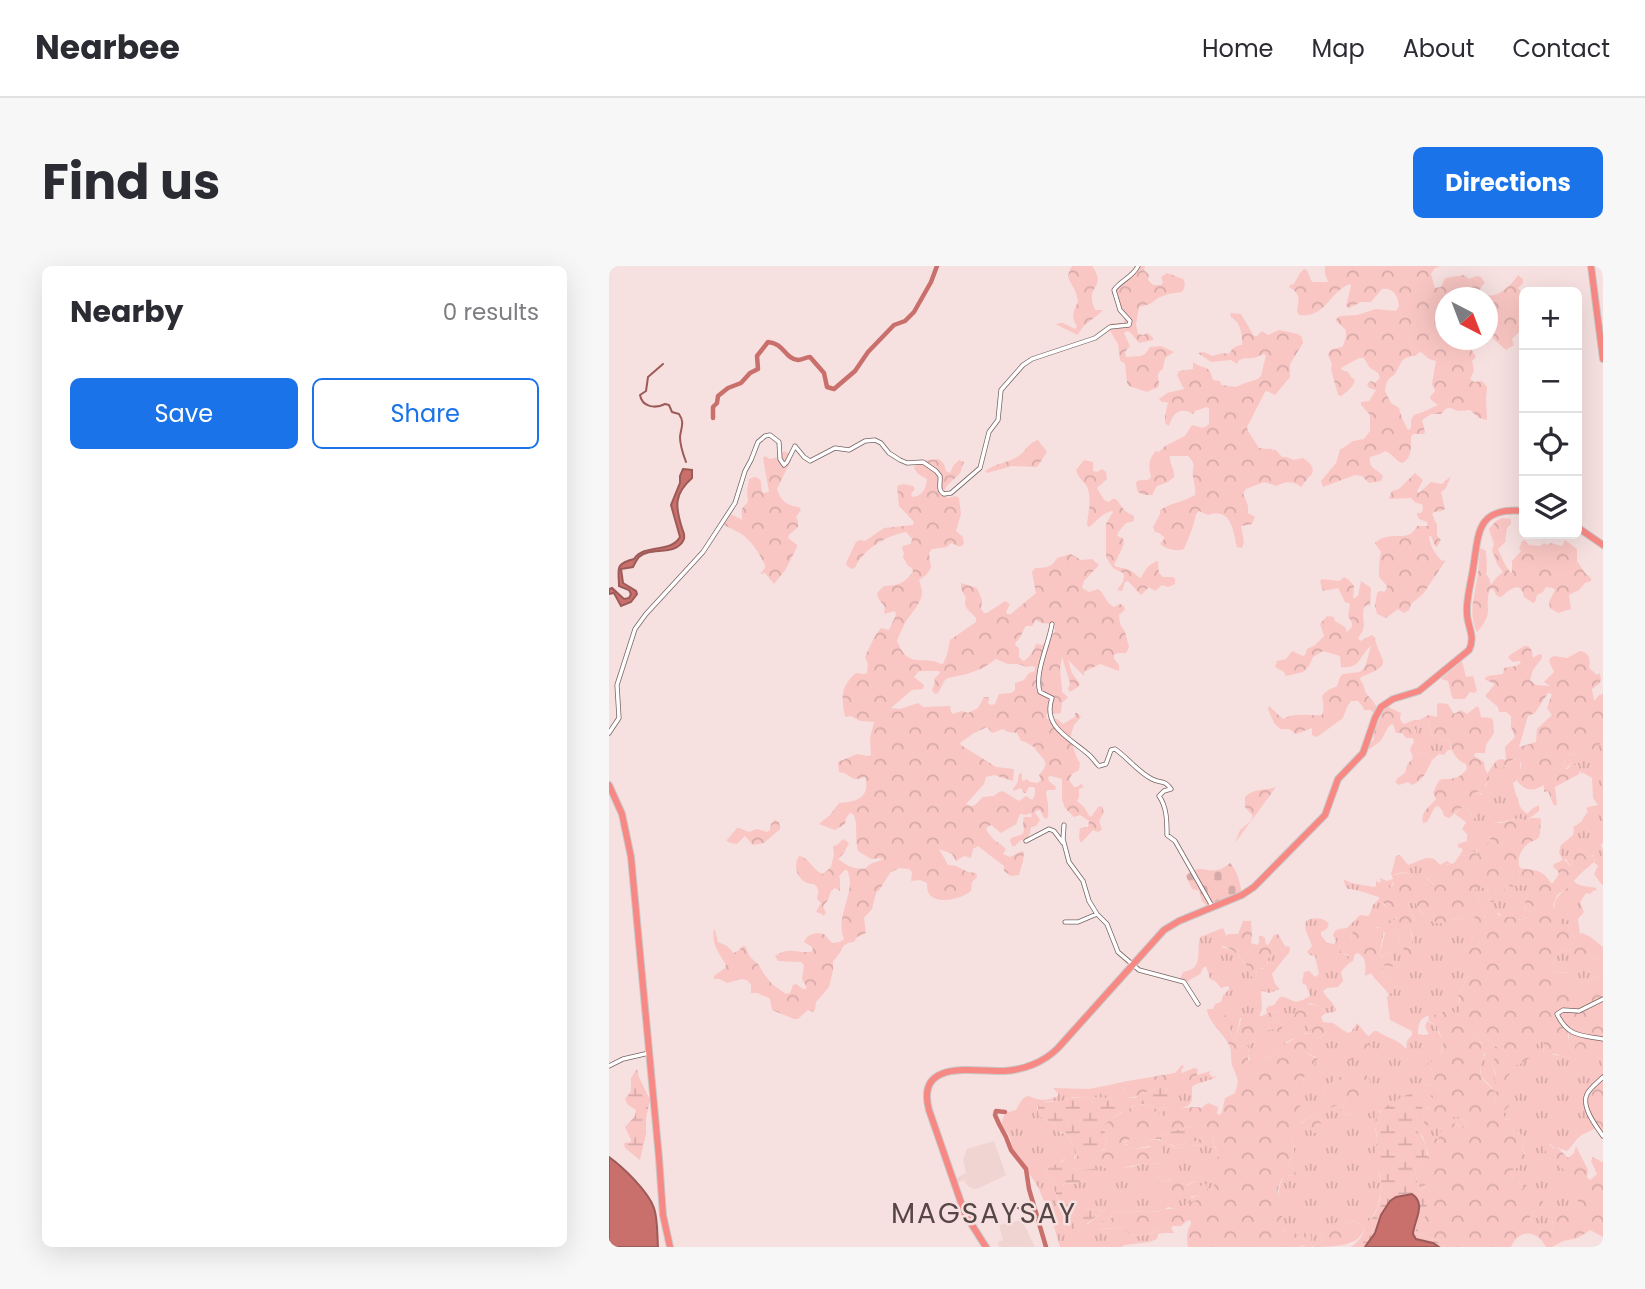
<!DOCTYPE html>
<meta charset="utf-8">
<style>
:root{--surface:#fff;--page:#f7f7f7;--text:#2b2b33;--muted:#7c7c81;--line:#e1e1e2;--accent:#1a73e8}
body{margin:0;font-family:Poppins,sans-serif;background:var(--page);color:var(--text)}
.controls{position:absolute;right:21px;top:21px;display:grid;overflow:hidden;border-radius:10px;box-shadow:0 7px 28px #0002}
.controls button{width:63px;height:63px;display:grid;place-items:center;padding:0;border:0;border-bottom:2px solid var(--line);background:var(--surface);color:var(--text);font:35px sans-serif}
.compass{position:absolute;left:826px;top:21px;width:63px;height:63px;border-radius:50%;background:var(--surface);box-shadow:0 7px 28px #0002;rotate:138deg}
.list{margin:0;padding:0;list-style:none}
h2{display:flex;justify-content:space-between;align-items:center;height:91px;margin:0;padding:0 28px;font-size:30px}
h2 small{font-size:23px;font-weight:400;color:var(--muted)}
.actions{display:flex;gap:14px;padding:21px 28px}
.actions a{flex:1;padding:16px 0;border:2px solid var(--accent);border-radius:10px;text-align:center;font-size:24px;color:var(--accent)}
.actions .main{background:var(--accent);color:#fff}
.icon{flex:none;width:38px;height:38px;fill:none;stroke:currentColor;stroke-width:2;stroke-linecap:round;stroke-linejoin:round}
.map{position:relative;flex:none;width:994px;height:981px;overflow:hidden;border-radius:10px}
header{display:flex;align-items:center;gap:42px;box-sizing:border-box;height:98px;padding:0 35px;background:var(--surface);border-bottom:2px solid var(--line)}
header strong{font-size:33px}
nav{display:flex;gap:38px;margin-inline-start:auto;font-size:24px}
.intro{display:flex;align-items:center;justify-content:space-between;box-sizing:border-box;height:168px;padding:0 42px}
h1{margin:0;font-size:49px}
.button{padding:18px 32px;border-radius:10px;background:var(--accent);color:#fff;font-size:24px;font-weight:700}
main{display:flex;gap:42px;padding:0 42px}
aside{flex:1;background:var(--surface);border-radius:10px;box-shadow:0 7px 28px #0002}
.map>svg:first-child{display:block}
.built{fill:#f0d4d1}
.grass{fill:url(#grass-tufts);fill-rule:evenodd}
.forest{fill:url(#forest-crowns);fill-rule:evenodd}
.wetland{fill:url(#wetland-marsh)}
.cemetery{fill:url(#cemetery-stones)}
.water{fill:#c96f6c;stroke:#9c5a58;stroke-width:2}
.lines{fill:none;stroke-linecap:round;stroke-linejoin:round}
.stream{stroke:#9c5a58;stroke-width:2}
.river{stroke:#c96f6c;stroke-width:4.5}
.minor-casing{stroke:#766463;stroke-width:5}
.highway-casing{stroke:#cac8c8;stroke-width:8}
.minor{stroke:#fff;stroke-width:3.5}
.highway{stroke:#f88884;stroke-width:6}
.labels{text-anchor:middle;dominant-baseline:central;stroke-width:5;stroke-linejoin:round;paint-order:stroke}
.quarter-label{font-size:28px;letter-spacing:2px;fill:#564645;stroke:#f6e1e0}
</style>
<header>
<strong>Nearbee</strong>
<nav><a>Home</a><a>Map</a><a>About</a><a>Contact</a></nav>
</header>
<div class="intro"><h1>Find us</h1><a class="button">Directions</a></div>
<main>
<aside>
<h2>Nearby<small>0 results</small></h2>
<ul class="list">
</ul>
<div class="actions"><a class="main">Save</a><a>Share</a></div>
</aside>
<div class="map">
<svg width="994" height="981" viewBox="0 0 994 981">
<defs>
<pattern id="grass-tufts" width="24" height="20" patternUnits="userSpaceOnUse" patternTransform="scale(1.75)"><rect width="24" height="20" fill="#f9c6c3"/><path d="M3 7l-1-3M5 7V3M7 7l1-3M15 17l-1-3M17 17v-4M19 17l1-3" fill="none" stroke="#d6aaa8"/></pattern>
<pattern id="forest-crowns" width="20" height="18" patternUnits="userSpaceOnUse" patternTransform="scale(1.75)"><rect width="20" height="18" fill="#f9c6c3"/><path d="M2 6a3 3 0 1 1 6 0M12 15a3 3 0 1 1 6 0" fill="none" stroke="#d6aaa8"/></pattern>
<pattern id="wetland-marsh" width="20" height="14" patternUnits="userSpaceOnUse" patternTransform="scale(1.75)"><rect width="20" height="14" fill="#f9c6c3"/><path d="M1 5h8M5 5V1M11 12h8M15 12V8" fill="none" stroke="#d6aaa8"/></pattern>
<pattern id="cemetery-stones" width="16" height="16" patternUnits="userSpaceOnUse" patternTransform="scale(1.75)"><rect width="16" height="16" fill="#f9c6c3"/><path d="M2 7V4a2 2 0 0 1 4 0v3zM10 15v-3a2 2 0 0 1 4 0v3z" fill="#d6aaa8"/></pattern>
</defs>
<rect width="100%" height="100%" fill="#f6e1e0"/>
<path class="built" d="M 385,875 L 397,909 L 368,923 L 364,923 L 358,919 L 355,914 L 348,917 L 346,913 L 357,907 L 354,894 L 358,883 Z
M 413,954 L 426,981 L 390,981 L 389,976 L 394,974 L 390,959 Z"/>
<path class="grass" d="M 805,454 L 813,454 L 819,456 L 823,469 L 832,475 L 837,473 L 840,474 L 842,484 L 839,484 L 835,489 L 830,488 L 823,494 L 822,491 L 808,486 L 806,484 L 807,464 L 802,460 L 795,460 L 792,456 L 795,458 Z
M 994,474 L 994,576 L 992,579 L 994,585 L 994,618 L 993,619 L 985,608 L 989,600 L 985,596 L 986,593 L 984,589 L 979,592 L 977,591 L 970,583 L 964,587 L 959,587 L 963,596 L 962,601 L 957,593 L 953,593 L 950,586 L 952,579 L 964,569 L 965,564 L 964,561 L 972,556 L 979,545 L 977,544 L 979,541 L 989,539 L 984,532 L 983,512 L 973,506 L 973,508 L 970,505 L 970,500 L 963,496 L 956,504 L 954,503 L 956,494 L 960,488 L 968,489 L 975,484 L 982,488 L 985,482 Z
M 909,492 L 911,494 C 911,503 912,512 904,517 L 907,529 L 909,532 C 909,540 913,543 918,548 L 924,542 L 930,539 L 930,545 L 917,555 C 906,549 896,558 885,556 L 878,568 L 881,571 L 882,576 L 867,584 L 872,589 L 871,592 L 864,585 L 860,590 L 851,589 L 854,583 L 849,581 L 849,578 L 858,575 L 858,568 L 853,563 L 857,556 L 846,548 L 855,540 L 862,545 L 861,549 L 867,550 L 866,530 L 869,525 L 872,529 L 880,513 L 878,508 L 887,495 L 889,498 L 897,501 L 899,496 Z
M 791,589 L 799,599 C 811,596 821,585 831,599 L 838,595 L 842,598 L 837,599 L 828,612 L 823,612 L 821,609 L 818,612 L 824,618 L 822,621 C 811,611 798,601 783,610 L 782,608 L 786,594 L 786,592 L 787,590 Z
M 903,610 L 904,614 L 912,619 L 920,616 L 921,620 L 915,640 L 916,643 L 925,640 L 928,641 C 916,658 912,653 893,651 L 890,647 L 876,652 L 873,640 L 865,625 L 867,622 L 878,622 L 881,635 C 887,631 893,622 892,614 Z
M 771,612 L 778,615 L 784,613 L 785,615 L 780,624 L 775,627 L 774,638 C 779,642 782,647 787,650 L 785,663 L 790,668 L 789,681 L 794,682 L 796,686 L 804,683 L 801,683 L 804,671 L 801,661 L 806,653 L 801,646 L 799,637 L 801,635 L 805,635 C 811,644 818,657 831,657 C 835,657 837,655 842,654 C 850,652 857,653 864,649 L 866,651 L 861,657 L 858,663 L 864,668 L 862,679 L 857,682 L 861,703 L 860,708 L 850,727 L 850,739 L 853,745 L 846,748 L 840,741 L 837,742 L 831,749 C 815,749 809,751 809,768 L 815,769 L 820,768 L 816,761 L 818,755 L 828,760 L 829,766 L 834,774 L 832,790 L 822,797 C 821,803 825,807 824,814 L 821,814 L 814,820 L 821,818 L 830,822 L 832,826 L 827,828 L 828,834 L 816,833 L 820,838 L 818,842 L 822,845 L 823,848 L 820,848 L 833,857 L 843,851 L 851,851 L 858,858 L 852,861 L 848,858 L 831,868 L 829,873 L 827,873 L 819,887 L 814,871 L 805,861 L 806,857 L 798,829 L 770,846 L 766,862 L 768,873 L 766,888 L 772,918 L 772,927 L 768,943 L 759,957 L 755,960 L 745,955 L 723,960 L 714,966 L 711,977 L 702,981 L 690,981 L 696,979 L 695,966 L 695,972 L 691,973 L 689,971 L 676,966 C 670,953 666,922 675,910 L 683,910 L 686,905 L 679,898 L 685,887 L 684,876 L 689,864 L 697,860 L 706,867 L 711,862 L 712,857 L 707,849 L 701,851 L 691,857 L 688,854 C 690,845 694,811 697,806 C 700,803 703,801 706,798 L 707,791 L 697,787 L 698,784 L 702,783 L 708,772 L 713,770 L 719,764 L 734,764 L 739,767 L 742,766 L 748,757 L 758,769 L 760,770 L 765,765 L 768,765 C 777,772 790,773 797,783 L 798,775 L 803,769 L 803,765 L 781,754 L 778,731 L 787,721 L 782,713 L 774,708 L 773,699 L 791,702 L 785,696 L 782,688 L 777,687 L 771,692 L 770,690 L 776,667 L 770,661 L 752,663 L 743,668 L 742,673 L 730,680 L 731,687 L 740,690 L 739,698 L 732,706 L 734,715 L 729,721 L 718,722 L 714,725 C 717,732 725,736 727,744 L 725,746 L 717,747 L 710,740 L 700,737 L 689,745 L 694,757 L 703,765 L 701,768 L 697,767 L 677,776 L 674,782 L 654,795 L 645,806 C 638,797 642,788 638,779 L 649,774 L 649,768 L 663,762 L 667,756 L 665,754 L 667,752 L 674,751 L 669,746 L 658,748 L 657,743 L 660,740 L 665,739 L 671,731 C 677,730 678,733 684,735 C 690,737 695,733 701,730 L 697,719 L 693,717 L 695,706 L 700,705 L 706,711 L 710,708 L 706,690 L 701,689 L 698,686 L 703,680 L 696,662 L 697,655 C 710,647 731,658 712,666 L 712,669 L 718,677 L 726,678 L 727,675 L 724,669 C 726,662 732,663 738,662 L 751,649 L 759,650 L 761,648 L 764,639 L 770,633 L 770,631 C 764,629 744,622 739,623 L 737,621 L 734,613 L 742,617 L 765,621 L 767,620 L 767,615 L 772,617 ZM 743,801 L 751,806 L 761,818 C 761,829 755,837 753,848 C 747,850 742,847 735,849 L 731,844 L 737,836 L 735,833 L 721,842 L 713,839 L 717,828 L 714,822 L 739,810 Z
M 965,615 C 969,621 980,620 987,622 L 988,624 L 984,625 L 981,628 L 977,627 L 971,636 L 975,646 L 969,653 L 971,668 L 965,671 L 962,668 L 959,658 L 951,659 L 949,651 L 945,648 C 944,628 954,628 965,615 Z
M 614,662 L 617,669 L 614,671 L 613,681 L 625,685 L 649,714 L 647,708 L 648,703 L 654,703 L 659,698 L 659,692 L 675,682 L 677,683 L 677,690 L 663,708 L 666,718 L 671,723 L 660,727 L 654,725 L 652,726 L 653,743 L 650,751 L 631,752 L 627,772 L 623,771 L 621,763 L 604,743 L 606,738 L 612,736 L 614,730 L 620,723 L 620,721 L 618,720 L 612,722 L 606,715 L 601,713 L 597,700 L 594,702 C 591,712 584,710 578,716 L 571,713 L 574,706 C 595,703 587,687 591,671 Z
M 955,683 L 963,684 L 967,688 L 981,690 L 994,696 L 994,709 L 979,716 L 975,724 L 970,724 L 961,716 L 964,713 L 959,706 L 946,707 L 942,702 L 946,691 Z
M 967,760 L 974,765 L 975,770 L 966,780 L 967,785 C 975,788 988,790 994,794 L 994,811 L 983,826 L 985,853 L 989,860 C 984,865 975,866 969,872 C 965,876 963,881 958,885 L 949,882 L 946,883 L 940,877 L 940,891 L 961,908 L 964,913 L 973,950 L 957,948 L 945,949 C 942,955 945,961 942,966 C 925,962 909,950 934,941 L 921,931 L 920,922 L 910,916 L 914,920 L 914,924 L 906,925 L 904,929 L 900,928 L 900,922 L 904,911 L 901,906 L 913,898 L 916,888 L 913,881 L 916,871 L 905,864 L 895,866 L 893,864 L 893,861 L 899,859 L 901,853 L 896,854 L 894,846 L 896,843 L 896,836 L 892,840 L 888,840 L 885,834 L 888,830 L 896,827 C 897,810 897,806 886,793 L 883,799 L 892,824 L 887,826 L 872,810 L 871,797 L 876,789 L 873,777 L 870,775 L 867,766 L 870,765 L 886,780 L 896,784 L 899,791 L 907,799 C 919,796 924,787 928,777 L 933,775 L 935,778 L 934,787 C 942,790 948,788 956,791 L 960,771 L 959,765 L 961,762 Z
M 602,805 L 600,808 L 604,811 L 608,810 C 600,816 590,815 583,821 L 583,834 L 580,839 L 555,851 L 548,847 L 548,843 L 559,841 L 563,839 L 558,823 L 562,817 L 566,815 Z
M 510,817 L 517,826 L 516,831 L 508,830 L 499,832 L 464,831 L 454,835 L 439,835 L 428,840 C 429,852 437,855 446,858 L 451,867 C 463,868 463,880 469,889 L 465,891 L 465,896 L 509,902 L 523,901 L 537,897 L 556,898 L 555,891 L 554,889 L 554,885 L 540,880 L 524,883 L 523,881 L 515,877 L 525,871 C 542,877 552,869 567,883 L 578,880 L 597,879 L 604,871 L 605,881 L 609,885 L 605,921 L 601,924 L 590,920 L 585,915 L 578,919 C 569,915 558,912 549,918 L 549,922 L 561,927 L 576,926 L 583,932 L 590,928 L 590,930 L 588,934 L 569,947 L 567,943 L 559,941 L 553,945 L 538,946 L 529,945 L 524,947 L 515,945 L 503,947 L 502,953 L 491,963 C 497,964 501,962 508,962 C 518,963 516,965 523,969 C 530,972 544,966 551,964 L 556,967 L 549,968 L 548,973 L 540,976 L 516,979 L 512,981 L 451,981 L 443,954 L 429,921 L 414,898 L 404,887 L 401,871 L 392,858 L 395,850 L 399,846 L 407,844 C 409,840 413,831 419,830 C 421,830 423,832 425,832 C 433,835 441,834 449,830 L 449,827 L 444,822 L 480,823 ZM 455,893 L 462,898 L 463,902 L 471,905 L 489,906 L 467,918 L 456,917 L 452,922 L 452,930 L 468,941 L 495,945 L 479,958 L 456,954 L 443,918 L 435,904 L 449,898 Z"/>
<path class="forest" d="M 463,0 L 483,0 C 497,19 481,20 483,33 C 483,37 485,40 486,44 L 494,44 C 484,55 477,54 469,69 L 446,58 L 454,57 L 466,63 L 468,60 C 462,51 464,45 469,36 C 468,32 468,28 466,25 C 462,15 455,13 463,0 Z
M 529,0 L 536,0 L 535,4 L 540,9 L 539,14 L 544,19 L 552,19 L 554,16 L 552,11 L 558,7 L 574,13 C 577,18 576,21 573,26 L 559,28 L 549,32 L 541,38 L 530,41 L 527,59 L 529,68 L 534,69 L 539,67 L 544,72 L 544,74 L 530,77 L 521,66 L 518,65 L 515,67 L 521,80 L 516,86 L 517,91 L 532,90 L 536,88 L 541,81 L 552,80 L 565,86 L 556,92 L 554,103 C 546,108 550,111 550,119 L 548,122 L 544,123 L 538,126 L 520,120 L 518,117 L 516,98 L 511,94 L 509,78 L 500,63 L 500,59 L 503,57 L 515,57 L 516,51 L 510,45 L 506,31 L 502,27 L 525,6 Z
M 716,0 L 831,0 L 825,3 L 822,8 L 826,22 L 832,21 L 836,12 L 855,9 L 860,13 L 868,10 L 872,11 L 876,17 L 872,21 L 871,25 C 884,38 902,20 909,9 L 914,13 L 914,17 L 909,22 L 915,29 L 915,66 L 911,65 L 903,73 L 905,79 L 897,84 L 879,68 L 878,32 L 868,31 L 863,29 L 860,31 L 836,32 L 836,58 L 832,64 L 836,74 L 843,75 L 847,78 L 859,78 L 867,91 L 863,95 L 865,105 L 861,113 L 865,116 L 873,115 L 878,121 L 877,133 L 878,154 L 870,152 L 861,144 C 858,144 855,145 852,145 C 841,145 842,136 832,148 L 822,148 L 813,154 L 816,166 L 815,168 L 804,168 L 802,171 C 802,182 803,192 793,197 C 786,195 783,187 776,185 L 771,188 L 761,191 C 759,203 769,203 774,210 L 772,215 L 760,217 L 753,210 L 746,209 L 714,221 L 712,215 L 727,197 L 731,184 L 744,175 L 755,173 L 761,165 L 761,149 L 752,139 L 752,136 L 760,135 L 767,124 L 760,122 L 758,118 L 762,115 L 766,117 L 771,112 L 769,107 L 760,101 L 755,92 L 750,92 L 732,102 L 733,104 L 739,106 L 742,111 L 746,114 C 744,121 738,126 732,130 L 729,129 L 722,103 L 723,98 L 719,89 C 722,80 728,84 734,80 L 737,71 L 737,64 L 727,55 L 728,52 L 731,50 L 748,49 L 767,43 L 787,45 L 790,40 C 789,30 784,21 773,23 L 762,36 L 752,36 L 740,42 L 737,40 L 742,20 L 741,18 C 721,25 716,53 690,49 L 688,45 C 690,34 692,27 680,21 L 681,19 L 685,18 L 691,7 L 695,3 L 698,4 L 702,14 L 704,16 L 719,16 L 716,8 ZM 812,86 L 820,93 L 827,95 L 823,118 L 826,125 L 821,131 L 822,134 L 829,139 L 814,146 L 805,149 L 802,154 L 802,162 L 799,164 L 793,152 L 790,142 L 782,137 L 776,125 C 777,121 777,116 780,113 C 781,111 784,110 785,109 C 793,99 790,90 807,90 L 809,87 Z
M 621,47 L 632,48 L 645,70 L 648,70 L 653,65 L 659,69 L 670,64 L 689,68 L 693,71 L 694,77 L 681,98 L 681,111 L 666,129 L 658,125 L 656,126 L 638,161 L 639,165 L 650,182 L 667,184 L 673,191 L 678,191 L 685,194 L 694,192 C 700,196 706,201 703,208 L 700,211 L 692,221 C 684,215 676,215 668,220 L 655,216 L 637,223 L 634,227 L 639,240 L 639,247 L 646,251 L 643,258 L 632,260 L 635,276 L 633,282 L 628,281 C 624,263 622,242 599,249 L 590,245 L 587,248 C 585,260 580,271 575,283 C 568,286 557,283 551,278 L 555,273 L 555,271 L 550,267 L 546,266 L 544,261 L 551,248 L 551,244 C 561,237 575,236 586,229 C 587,222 585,218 584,211 C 582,201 589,200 579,190 L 561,190 C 560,198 566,203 565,211 L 559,216 L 548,220 L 543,229 L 535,229 L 529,226 L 527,218 L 528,215 C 533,213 536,215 541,213 L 542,210 C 539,200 540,192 547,185 L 550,186 L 556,180 L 576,170 L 583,159 C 590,160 593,165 600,158 L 600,143 L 598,141 L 586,145 L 584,148 C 572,141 564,146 560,160 L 556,157 L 556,149 L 559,137 L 557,136 L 553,136 L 550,133 L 558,127 L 575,123 L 568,109 L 570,105 L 584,103 L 584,96 C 596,105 600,97 604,114 L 611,115 L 612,119 L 627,121 L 636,117 L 649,113 L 652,110 L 657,89 L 654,88 C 644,95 639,90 630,94 L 628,98 L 622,94 L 602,96 L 589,87 L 595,86 L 603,90 L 614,87 L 620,88 C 623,82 628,79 633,79 C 634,73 632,60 627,55 C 621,48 624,56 621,47 Z
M 429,174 L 438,186 L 428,201 L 403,200 L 378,207 L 376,205 C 385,198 398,197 408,191 C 417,186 418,177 429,174 Z
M 175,185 L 181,188 L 182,194 L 168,223 C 173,236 177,239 190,241 L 192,244 L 187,251 L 189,255 L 189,261 L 180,269 L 179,272 L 188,279 L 188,281 L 177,303 L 165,318 L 156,307 L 151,308 L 156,302 L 156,299 C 149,285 140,270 125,264 C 122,262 118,261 115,259 L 122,248 L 133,254 C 133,243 130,245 139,236 L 138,225 L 140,213 L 146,211 C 156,214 150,221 154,227 L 160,226 L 154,192 L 156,190 L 161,193 L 169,191 Z
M 330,193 L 335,198 L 337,205 L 341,207 L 344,200 L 350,194 L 355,196 C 354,198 352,205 351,207 C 345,215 335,218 335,229 L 339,232 L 347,230 L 350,232 L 352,248 L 347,265 L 354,271 L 355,278 L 351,281 L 342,277 L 338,281 L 323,283 L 320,287 L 322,302 L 317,309 L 310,314 C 311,317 312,321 313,325 C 314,335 303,347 297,355 C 295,359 290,369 288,375 C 300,405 313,388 332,398 L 334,398 L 338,389 L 341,374 L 367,356 L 367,352 C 362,345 353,342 357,332 L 352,323 L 352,317 L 368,322 L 373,334 L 372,343 L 375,347 L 378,347 L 396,335 L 401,338 L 397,346 L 398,348 L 402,348 L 427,327 L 423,306 L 426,302 C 436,302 443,302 448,292 L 462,288 L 472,294 L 483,293 L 490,299 L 475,315 L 473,322 L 480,326 L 489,323 C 496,327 496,337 505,341 L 511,338 L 515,340 L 516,344 L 510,349 L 511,358 L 516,366 L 520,381 L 517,387 L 509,387 L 505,389 L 505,393 L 510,399 L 510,405 L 491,398 L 475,406 L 475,410 L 459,394 L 463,407 L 471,418 L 469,421 L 461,426 L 459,423 L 461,417 L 453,391 L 451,403 L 453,423 L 453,426 L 459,431 L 453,437 L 452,447 L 444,448 L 440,445 L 437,449 L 438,453 L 448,453 L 454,458 L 466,451 L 466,447 L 468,447 L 472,451 L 465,459 L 461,472 C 465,480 465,488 471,497 L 470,504 L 463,508 L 460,514 L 465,521 L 468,521 L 472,518 L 475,521 L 470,523 L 470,531 L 468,535 L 475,541 L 481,551 L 483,550 L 489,541 L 493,540 L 495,547 C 488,556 491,556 493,564 L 489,566 L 484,564 L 473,576 L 471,576 L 470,571 L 471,562 L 479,561 L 480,555 L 471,549 L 465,551 L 456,542 L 453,534 L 453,513 L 442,510 L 439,511 L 440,515 L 447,521 L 446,524 L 439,524 L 437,526 C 438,534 441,544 438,553 L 435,552 L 431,544 L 427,545 L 426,547 L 431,554 L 427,560 L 422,561 C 421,567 421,571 415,575 L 412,574 L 406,580 L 403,580 L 401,574 L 402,572 C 423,566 411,566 415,551 L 423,551 L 422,547 L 417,549 L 411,548 L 407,558 L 392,567 L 382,559 L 378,561 L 377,563 C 384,576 389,575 397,583 L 394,588 L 401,591 L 413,585 L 415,586 L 414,595 L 410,609 L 402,610 L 395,605 L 395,600 L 369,580 L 364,583 L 362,592 L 355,590 L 347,595 L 343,588 L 330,583 L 339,599 L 347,600 L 359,606 L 367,607 L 368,611 L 363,616 L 362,625 C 354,632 330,639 321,629 C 318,626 318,620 318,617 L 311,614 L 302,615 L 303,606 L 300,603 L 290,602 L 281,607 L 271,623 L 267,627 L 263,643 L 255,652 L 257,667 L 248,671 L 245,676 C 230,677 234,687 224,695 L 224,704 L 220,721 L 207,736 L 206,744 L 204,746 L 199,744 L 189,753 L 185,753 L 163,744 L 161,733 C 158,730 153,730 149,727 L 142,727 L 142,719 L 138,714 L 132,713 L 118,717 L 111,713 L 105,713 L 105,710 L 116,702 L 117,699 C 110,687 102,678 105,663 L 106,664 L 109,676 L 118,680 L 125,687 L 129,685 L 134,680 L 136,680 L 141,691 L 149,698 L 155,708 L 163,718 L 177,728 L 181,727 L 184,719 L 187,718 L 194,723 L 197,723 L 197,720 L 193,713 L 195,699 L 192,696 L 169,695 L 166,690 C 182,679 189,689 204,685 L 203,681 L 195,676 C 198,668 207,666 215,668 L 223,677 L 231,676 L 235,673 C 225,648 249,626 238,604 L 236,604 L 230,610 L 231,613 L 231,625 L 226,622 L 222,625 L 219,634 L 214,640 L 217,647 L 214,650 L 213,648 L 207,646 L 212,637 L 208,633 C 209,626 211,623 205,618 C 191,619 182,602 190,590 C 200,591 204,605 214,608 L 222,601 L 225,588 L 224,580 L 228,579 L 234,573 L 240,577 L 235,587 L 229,593 C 239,600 244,604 257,602 C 263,594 268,598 275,592 L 262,593 L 249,585 C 245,572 250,558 244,548 L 241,547 L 237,552 L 236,558 L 226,564 L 210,558 L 221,549 L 230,537 C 247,536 262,532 256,511 C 240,517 243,507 230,506 L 229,496 L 248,488 L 259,490 L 262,489 L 261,472 L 265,456 L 251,455 L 242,450 L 236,451 C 233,432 230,422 247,407 L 255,408 L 258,407 L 259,398 L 256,391 C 261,381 264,371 272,362 L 280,364 L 287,349 L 286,345 L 275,348 L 276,341 L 269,332 L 268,327 L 275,320 C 288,320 296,317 304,306 L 303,302 L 299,300 L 294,291 L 295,287 L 293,282 L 294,280 L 302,278 L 303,273 L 297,266 C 278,269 253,284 246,302 L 243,303 L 238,300 L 237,297 L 247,276 L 250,274 L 256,275 L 275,262 L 304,259 L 305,256 L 290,240 L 288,220 L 294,218 L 304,220 L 306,223 L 302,228 L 303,231 C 314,230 317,223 318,213 L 309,208 L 305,202 L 306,200 L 317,194 ZM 427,354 L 432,357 L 445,358 L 446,366 C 436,374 443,381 427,378 C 425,384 420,393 414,395 L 410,391 L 410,382 L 407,380 L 406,377 C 414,370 412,367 417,360 L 423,360 ZM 387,393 L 399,398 L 409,398 L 418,401 L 423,400 L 426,401 L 426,405 L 420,407 L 415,414 L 406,417 L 406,424 L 402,427 L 390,428 L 386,438 L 382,439 L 379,437 L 380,434 L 379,431 L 375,431 L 369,442 L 359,447 L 352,445 L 344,448 L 342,446 L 341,440 L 314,441 L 309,437 L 291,443 L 282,442 L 303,424 L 314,423 L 315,419 L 305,411 L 310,405 L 330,405 L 331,407 L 325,413 L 326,416 L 323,424 L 326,428 L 329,427 L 336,414 L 339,412 L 358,408 L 374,402 ZM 378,461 L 383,467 L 394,463 L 399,466 L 408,467 L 412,475 C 417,475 421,479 425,481 C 432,493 444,495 430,509 L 432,514 L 429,517 L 421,516 L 418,513 L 414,515 L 413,514 L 413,508 L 411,507 C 408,510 410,514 408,517 C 406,521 404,521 404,525 L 412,522 L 415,527 L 417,527 L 420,521 L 424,521 L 426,522 L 426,529 L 423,534 L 417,530 L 410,535 L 394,525 L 390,526 L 385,530 L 374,531 L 366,539 L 362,540 L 357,538 L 375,518 L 377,511 L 385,509 L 404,515 L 405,503 L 387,501 L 352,479 L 351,477 L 365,467 Z
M 475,194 L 484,196 L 484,205 L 488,206 L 493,203 L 497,206 L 498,213 L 488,222 L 495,234 L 500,236 L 503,233 L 507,233 L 516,245 L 525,250 L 525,255 L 517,257 C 514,261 509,265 508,270 L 514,272 L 515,278 L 505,299 C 510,303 516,301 522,305 C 526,307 527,310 532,312 C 536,304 540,297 549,295 L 550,307 L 554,311 L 564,311 L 566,313 L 566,318 L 559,321 L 553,319 L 546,325 L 540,321 L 532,329 L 519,315 L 516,316 L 513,325 L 508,324 L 514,316 L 515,310 L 514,307 L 504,302 L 497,291 L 497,258 L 504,246 L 503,245 C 493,247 488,255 480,261 L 478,259 C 479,245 484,232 477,219 C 473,214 469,211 467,204 Z
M 806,207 L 814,214 L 808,225 L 810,227 L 822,216 L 833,218 L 842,210 L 837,222 L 832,226 L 836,243 L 832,245 L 825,246 L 823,248 L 828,259 L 828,270 L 832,274 L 828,281 L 826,280 L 822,270 L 820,270 C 821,280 826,288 833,295 L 837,294 L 814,328 L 802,338 L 800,344 L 795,347 L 789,343 L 777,352 L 768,348 L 766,340 L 768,327 L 771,325 L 775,326 L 777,324 L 778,320 L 770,311 C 770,303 770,293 772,286 L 766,277 C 783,262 799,279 808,260 L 819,260 L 818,256 L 810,253 L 808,249 L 808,247 L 812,247 L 814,244 L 813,238 L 807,237 L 802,232 L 781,233 L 780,232 L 783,225 L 790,223 Z
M 893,252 L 902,253 L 902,258 L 898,262 L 896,276 L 889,283 C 892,290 897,302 902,307 L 903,306 L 903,295 L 912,285 L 910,283 L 913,275 L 916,274 L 920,279 L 931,280 L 935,277 L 938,279 L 942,277 L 953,280 L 956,274 L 968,283 L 968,295 L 976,307 L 982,312 L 982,315 L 976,317 L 970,324 L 960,329 L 962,343 L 949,347 L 941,342 L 940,336 L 946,324 L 944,322 L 937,321 L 934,326 L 928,329 L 926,336 L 924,337 L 915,331 C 912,313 900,324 892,331 L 888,330 L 884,323 L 881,323 C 874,342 887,345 868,366 C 858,347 867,326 869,306 C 870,299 870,291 871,284 L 872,282 L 877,285 C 877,292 879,302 877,308 L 880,312 L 882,319 L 887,312 L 894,306 L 888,298 L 883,284 L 885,278 L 880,263 L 887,255 Z
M 735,311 L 740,314 L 745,320 L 744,333 L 749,330 L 752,315 L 762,322 L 761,340 L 759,339 L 756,340 C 750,353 761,357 749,372 L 751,375 L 763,369 L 766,372 C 770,396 788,397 752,411 L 751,414 C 755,418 755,422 757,427 C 761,433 766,435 768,443 L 764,447 L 762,444 L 755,444 L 754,441 L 749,435 L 742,435 L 738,441 L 734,452 L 708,471 L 703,469 L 703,462 L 687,468 L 680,463 L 671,463 L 665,457 L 659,443 L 660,440 L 674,453 C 686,446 700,450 713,449 C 719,431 703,431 728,420 L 731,411 L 734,408 L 751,406 L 756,401 L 762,380 C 750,389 753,403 732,401 L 731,390 L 714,385 L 704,391 L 700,400 L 694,406 L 677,410 L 675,406 L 666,401 L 668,395 L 677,393 L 683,385 L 694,390 L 696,389 L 698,383 L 706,379 L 715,370 L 711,358 L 718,350 L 725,351 L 726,355 L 736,361 L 738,366 L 743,361 L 743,357 L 739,350 L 741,338 L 736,336 L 729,322 L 714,325 L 711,315 L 713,313 L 730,315 Z
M 915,380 L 919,380 L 922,383 L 924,392 L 930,388 L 933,389 L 933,392 L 924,404 L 921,414 L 927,419 L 941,420 L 935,416 L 945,406 L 940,395 L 941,392 L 945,390 L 958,392 L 971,385 C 980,386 982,394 980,402 L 988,409 L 991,407 L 992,412 L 991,417 L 983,423 L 985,435 L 987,433 L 990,429 L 994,428 L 994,474 L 982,488 L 975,485 L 968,489 L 960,488 L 956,494 L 954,503 L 959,503 L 963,496 L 970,500 L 970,508 L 946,521 L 948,538 L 945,540 L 939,525 L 935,526 L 935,519 C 923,526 917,525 908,515 C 908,507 916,500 909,492 C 899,494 899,500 892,503 L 888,501 L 887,495 L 892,493 L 897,494 L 896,481 L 906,471 L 902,461 L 902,450 L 897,446 L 890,446 L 889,441 L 876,430 L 886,418 L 875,413 L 879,410 L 894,408 L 895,402 C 902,400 907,402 912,396 L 910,395 L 904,396 L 899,392 L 901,389 ZM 939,427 L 943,428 L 938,442 L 943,449 L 928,463 L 927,476 L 910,481 L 919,450 L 926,447 Z
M 853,395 L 857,411 L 864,410 L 868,424 L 866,427 L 861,426 L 856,433 L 845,433 L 843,431 L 839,415 L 832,413 Z
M 830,437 L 839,438 L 845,448 L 852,444 L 858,448 L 868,440 L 870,442 L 872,451 L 882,452 L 884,454 L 885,467 L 877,479 L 876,487 L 866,487 L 865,490 L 875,496 L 876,503 L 881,513 L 876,519 L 878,528 L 876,530 L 869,525 L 867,527 L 867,550 L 865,553 L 862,552 L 862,545 L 855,540 L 840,552 L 835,550 L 833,544 L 829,540 L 826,541 L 818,556 L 814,557 C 811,545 821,541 827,533 L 824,526 C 827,523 827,518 830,515 C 834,510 847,518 858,503 L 857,498 C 845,493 843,485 840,474 L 837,473 L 832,475 C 821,471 823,465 819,456 L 810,454 L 820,449 L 828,451 L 828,439 Z
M 777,440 L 792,447 L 791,453 L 795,460 L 802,459 C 810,465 808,475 806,484 L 808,486 L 822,491 L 823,494 C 818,505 814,515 803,519 L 799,516 L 790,519 L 786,516 L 789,512 L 796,507 L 798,499 L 804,492 L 801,483 L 805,476 L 804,472 L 797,472 L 793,467 L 787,467 L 784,458 L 781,459 C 771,473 777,473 760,483 L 760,479 L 765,473 C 762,463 774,452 775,441 Z
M 667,521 L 626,577 L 631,564 L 641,556 L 644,550 L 636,541 L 636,531 C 646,521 655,526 667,521 Z
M 910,552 L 917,555 L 922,552 L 931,552 L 932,554 C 931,558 932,567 930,571 C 927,575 924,574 920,577 C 912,583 907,593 911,602 C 927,605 932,602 942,617 L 944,617 L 950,608 L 949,605 L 944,601 L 945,598 L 952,595 L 954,592 L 962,601 L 963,596 L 959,587 L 964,587 L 968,581 L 977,591 L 986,590 L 985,596 L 970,609 L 960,621 L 948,629 L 944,640 L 946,644 L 945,648 L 953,653 L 951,656 L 951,658 L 959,658 L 962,668 L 965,671 L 973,667 L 980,670 L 994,681 L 994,696 L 981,690 L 969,693 L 963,684 L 955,683 L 946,691 L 942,702 L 946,707 L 966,706 L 970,710 L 961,716 L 970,724 L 975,724 L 979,716 L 994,709 L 994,794 C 988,788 983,792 977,796 L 972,795 L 966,791 L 966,780 L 975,770 L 974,765 L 967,760 L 961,762 L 959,765 L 960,789 L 956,791 L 947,788 L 937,790 L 934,788 L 935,778 L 933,775 L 928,777 C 921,793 922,794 904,800 L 901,799 L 896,784 L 886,780 L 870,765 L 867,766 L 870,775 L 876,781 C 874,807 861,803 887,826 L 891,824 L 889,818 L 885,815 L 887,808 L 883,799 L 887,788 L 891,790 L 891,799 L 900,805 L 901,808 L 897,812 L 897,827 L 888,830 L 885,834 L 888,840 L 892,839 L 899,832 L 903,833 L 903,837 L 894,846 L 896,854 L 905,853 L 905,857 L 902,859 L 894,861 L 893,864 L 895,865 L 905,864 L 916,871 L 913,881 L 916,890 L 913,898 L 901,906 L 904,911 L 900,922 L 901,927 L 904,928 L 907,922 L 914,923 L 914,920 L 908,913 L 911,913 L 920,922 L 921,930 C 929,930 931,930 935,938 L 934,941 C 909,950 925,962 942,966 C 945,961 942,955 944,949 L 965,946 L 972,950 L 964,913 C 956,900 930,892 937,875 L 945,883 L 949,882 L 959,892 L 965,887 L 967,880 L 979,904 L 978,911 L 981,914 L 988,908 L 982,895 L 984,891 L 993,896 L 994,895 L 994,971 L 981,964 L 969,972 L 954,975 L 943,981 L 937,981 C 935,978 933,974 930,972 C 919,962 906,970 902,981 L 835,981 L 825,973 L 817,971 L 809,967 L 809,963 L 815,954 L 821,922 L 816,919 L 814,923 L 812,924 L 808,916 L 806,900 L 818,893 L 820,882 L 819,876 L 824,872 L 829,873 L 832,865 L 839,863 L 845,857 L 852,861 L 858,858 L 851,851 L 844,851 C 840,855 840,860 833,860 L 833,857 L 831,856 L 825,860 L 814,859 L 818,848 L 823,847 L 822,845 L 819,845 L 819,838 L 816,833 L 821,830 L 827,834 L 827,828 L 832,825 L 830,823 L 824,825 L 821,818 L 813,820 L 812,817 L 816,810 L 824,814 L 823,803 L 818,801 L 818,798 L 832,790 C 833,785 835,777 833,772 C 831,767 829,765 828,760 L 820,755 L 819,752 L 821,749 L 831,749 L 837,742 L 840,741 L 846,748 L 853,745 L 850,739 L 851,732 L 849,729 L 860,708 L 857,682 L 862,679 L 864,668 L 858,663 L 861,657 L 866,651 L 864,649 L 858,652 L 846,653 L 830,658 L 817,652 L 805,635 L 801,635 L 799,637 L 801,646 L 806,653 L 805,658 L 801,661 L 804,675 L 801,682 L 813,679 L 818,683 L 814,688 L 801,690 L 795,686 L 794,682 L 790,682 L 789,681 L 790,668 L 785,663 L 781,663 L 780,660 L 782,655 L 788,653 L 787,650 L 783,648 L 773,635 C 774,632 774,629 775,627 C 781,619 788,623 783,610 C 791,606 806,606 813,611 C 817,614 819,618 822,621 L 824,618 L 817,610 L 821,609 L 823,612 L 828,612 L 834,600 L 845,597 L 851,589 L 859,590 L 864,585 L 871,591 L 872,589 L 867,583 L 871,579 L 882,576 L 881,571 L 876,566 L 877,560 L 881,556 L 892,557 ZM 903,610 L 904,614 L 900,619 L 901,621 L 920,617 L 921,620 L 915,640 L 917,643 L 925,640 L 928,641 C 922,648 919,653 910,654 L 906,651 L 893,651 C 886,644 884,650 876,652 L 873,640 L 865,625 L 867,622 L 878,622 L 881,635 L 884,637 L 888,627 L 896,625 L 893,614 Z
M 166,554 L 170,556 L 171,563 L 155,577 L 144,579 L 136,570 L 128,578 L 121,577 L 118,574 L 128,562 L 130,562 L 140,566 L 148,563 L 158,566 L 161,564 L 162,558 Z
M 634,655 L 642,655 L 643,670 L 642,677 L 648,679 L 650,677 L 650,670 L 653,670 L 656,672 L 657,678 L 659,679 L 665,669 L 669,668 L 676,680 L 681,681 L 680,687 L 677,690 L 677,683 L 675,682 L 659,692 L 658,702 L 648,703 L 647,708 L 649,714 L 647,715 L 640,708 L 638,700 L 625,685 L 612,679 L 614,671 L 620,668 L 629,668 Z
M 749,660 L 752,663 L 763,661 L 773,662 L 775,664 L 770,690 L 772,692 L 777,687 L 782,688 L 785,696 L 791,700 L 791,702 L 773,699 L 774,708 L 782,713 L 787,721 L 780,729 C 775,720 767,716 762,707 L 756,710 C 756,701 759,693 749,687 L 746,688 L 744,695 L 739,698 L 740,689 L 731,687 L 730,678 L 735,675 L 742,673 L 744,665 Z
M 693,737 L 710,740 L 717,747 L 712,751 L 714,756 L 724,757 L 734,764 L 719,764 L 713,770 L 708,772 L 705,781 L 698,785 L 697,787 L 709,793 L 695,811 L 692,835 L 688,854 L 692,857 L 701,851 L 707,849 L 712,857 L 712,866 L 706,867 L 697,860 L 689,864 L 689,870 L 684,876 L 685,887 L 679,898 L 686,905 L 687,909 L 675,910 C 667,919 667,932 676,940 L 676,943 L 671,946 L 675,955 L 674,963 L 676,966 L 685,965 L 691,973 L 695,972 L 695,966 L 698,964 C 703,967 703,974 700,979 L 693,979 L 690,981 L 579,981 C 578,974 577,964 582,958 L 582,955 L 579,954 L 572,960 L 564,960 L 562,962 L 565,967 L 556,967 L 551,964 C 544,966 534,970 528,970 C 520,970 517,961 505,962 C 498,962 495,964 488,962 L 486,958 L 494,955 L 500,955 L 503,951 L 503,947 L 515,945 L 524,947 C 532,944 535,946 543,946 C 552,946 558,941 568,943 L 569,946 L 577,938 L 588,934 L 590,930 L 589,929 L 581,931 L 573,926 L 564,928 L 550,925 L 548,920 L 551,916 L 566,914 L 579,919 L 588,914 L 590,920 L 597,918 L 598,923 L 601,924 L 605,921 L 606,901 L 609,889 L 609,885 L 604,878 L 605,871 L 597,879 L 578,880 L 567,883 L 565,882 L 565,880 C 579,875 593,879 599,861 L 586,859 L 554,868 L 550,871 L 550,873 L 535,874 L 525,871 L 515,876 L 517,879 L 522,879 L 524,883 L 551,880 L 553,882 L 554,889 L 559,893 L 560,895 L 556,898 L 537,897 L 499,905 C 487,889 471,912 464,894 L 469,889 L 474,889 L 495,884 L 497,882 L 498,872 L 494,861 L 495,858 C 504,852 526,835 537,839 C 541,840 544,842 548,843 L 549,847 L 555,850 C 561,844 584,839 592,842 L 599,837 L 609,841 L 608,848 L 611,849 L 613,846 L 616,832 L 626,827 C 631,812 628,812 623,799 C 621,792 624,784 619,777 C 613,766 599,756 598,743 L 604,743 L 609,748 L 618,750 C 618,758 621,763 623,771 L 627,772 L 633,750 L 640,747 L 650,751 L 662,746 L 674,747 L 677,751 L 667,752 L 665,754 L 673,761 L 674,764 L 670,766 L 660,762 L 656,766 L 649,768 L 649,774 L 638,779 L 640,787 L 639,794 L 643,796 L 643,804 L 645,805 L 654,795 L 674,782 L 674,779 L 685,773 L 689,768 L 701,768 L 703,766 C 699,758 689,758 685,751 L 687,744 L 692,742 Z
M 744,769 L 756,771 L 757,777 L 761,780 L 764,786 L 761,789 L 755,790 L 753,788 L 752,779 L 751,778 L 748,781 L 748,790 C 737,798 734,798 722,795 L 723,792 L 737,783 L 737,777 Z
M 573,799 L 575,801 L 572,804 L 573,807 L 585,802 L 589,803 L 587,813 C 575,819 567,811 558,823 C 542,819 531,834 516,831 C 517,825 516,822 510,819 L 510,817 L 513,816 L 566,807 Z
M 743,801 C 748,803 755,806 758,810 C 768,820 755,837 753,848 L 751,850 L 740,848 L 735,849 L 731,844 L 737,836 L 735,833 L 729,839 L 721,842 L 713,839 L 711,833 L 716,832 L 717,828 L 714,822 L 723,816 L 726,812 L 739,810 L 740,804 Z
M 994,811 L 994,868 L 981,846 L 979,832 Z
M 729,955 L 737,957 L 744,955 L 755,960 C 755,981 721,981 702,981 L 711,977 L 714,966 Z"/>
<path class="wetland" d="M 28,803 L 30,811 L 41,834 L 37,852 L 37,868 L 31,894 L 16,882 L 15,878 L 17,876 L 21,877 L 22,874 L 16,861 L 26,850 L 27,844 L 19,839 L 16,833 L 22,825 L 22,812 Z
M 553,821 L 560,825 L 563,839 L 559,841 L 548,843 L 534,838 L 524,840 L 517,845 L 512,846 L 495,858 L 494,861 L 498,872 L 497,882 C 491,886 477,890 469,889 C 461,877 465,870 449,865 L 446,858 L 434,853 L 429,848 L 429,839 C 439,834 448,836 458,834 L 460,832 L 479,831 L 499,832 L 508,830 L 525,832 L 537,826 Z
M 803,827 C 811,833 817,843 811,852 C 810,855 807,858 805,861 C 814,870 819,881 818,893 L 806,900 L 808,916 L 812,924 L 814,923 L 819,916 L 822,918 L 815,954 L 809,963 L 809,967 L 817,971 L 825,973 L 835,981 C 830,981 813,975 807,973 C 802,964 807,954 810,945 L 794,929 C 773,935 775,950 766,966 C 764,971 759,976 756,981 L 742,981 C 748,976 756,970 755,960 C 770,949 775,928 771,910 C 770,905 767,900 766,894 C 764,887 768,880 768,872 C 768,866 765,862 766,856 C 768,843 791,831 803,827 Z
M 590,858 L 592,860 L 599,861 C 594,879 579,875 565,880 L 550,873 L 550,871 L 554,868 Z
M 460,892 L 463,893 L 463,902 C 472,907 479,902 488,903 L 489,906 L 467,918 L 456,917 L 454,918 L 453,930 L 468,941 L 495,945 L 472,962 L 461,963 L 443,918 L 435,904 Z"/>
<path class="cemetery" d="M 621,597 C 629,606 631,616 633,629 L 600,643 L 593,635 L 590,625 L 583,623 L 577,610 C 594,593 600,615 621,597 Z"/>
<path class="water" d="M 74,203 L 83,204 L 83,212 C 65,228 66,240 73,262 C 74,266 76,267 75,273 C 68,291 41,280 30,291 C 28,293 25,299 24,301 L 12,303 L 14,317 L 27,325 L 28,328 L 22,336 L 12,340 L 5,327 L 0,328 L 0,323 L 3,322 L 15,333 L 20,332 L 22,328 L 20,324 L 10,320 C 10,303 5,298 25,293 C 36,277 61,288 71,271 L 62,239 L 71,217 L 71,210 Z
M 0,891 C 14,901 39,925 45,942 C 49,954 48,968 49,981 L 0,981 Z
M 803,928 C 818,938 805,954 804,968 L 807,973 L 824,977 L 830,981 L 756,981 L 766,967 L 772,949 L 781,935 L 787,931 Z"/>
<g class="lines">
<path class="stream" d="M 54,98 L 39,111 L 37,125 L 31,129 C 33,141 46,143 56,138 L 60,139 L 63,146 L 70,148 C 76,157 72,161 71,171 C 71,180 74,188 77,196
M 405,940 L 415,945 L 426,944"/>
<path class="river" d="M 104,152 L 104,141 L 108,137 L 109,130 L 119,122 L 132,117 L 141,107 L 149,103 L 148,90 L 159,76 C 175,77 176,93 189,94 C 193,94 197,91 201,91 L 215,107 L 218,121 L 225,123 L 246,105 L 259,86 L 285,59 L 296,55 L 305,46 L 322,16 L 328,0
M 396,846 L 387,845 L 386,849 L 390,858 L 397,871 L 402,884 L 417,903 L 420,923 L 437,981"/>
<defs>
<path id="minor" d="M 443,358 C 440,378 425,407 431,426 L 443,432 C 433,461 461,472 479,488 C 483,491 486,496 490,500 L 497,498 L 502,484 L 506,483 C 519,492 529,506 543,513 C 552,518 555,513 562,523 L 555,525 L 550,530 C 558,541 558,556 558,569 L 566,575 L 603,640
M 0,467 L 10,452 L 8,419 L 26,363 L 37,348 L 94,286 L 126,237 L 136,205 L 142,194 L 149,176 L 156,170 L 161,169 L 170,176 L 171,193 L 175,199 L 178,196 L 186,180 L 195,191 L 201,195 L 226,182 L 240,184 L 256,175 L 266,174 L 272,177 L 280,187 L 291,194 L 298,197 L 314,196 L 327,205 L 331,210 C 332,217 328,224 335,228 L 342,227 L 371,202 L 380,166 L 389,154 L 392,124 L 414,99 L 423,93 L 486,72 L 501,61 L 520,59 L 521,55 L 511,44 L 505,24 C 512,14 524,11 529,0
M 455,559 L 454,573 L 460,596 L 474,615 L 480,635 L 488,648 L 498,658 L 509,686 L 530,704 L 575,716 L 589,738
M 417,575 L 440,563 L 445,565 L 454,577
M 456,656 L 469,656 L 488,648
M 994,733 L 970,745 L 954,744 L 948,748 C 959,771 972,769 994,773
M 0,800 L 14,793 L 40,787
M 994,811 C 989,816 981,822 978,828 C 972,841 987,860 994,870"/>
<path id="highway" d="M 982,0 L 994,93
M 968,261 L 994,279
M 0,519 L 13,548 L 22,591 L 50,892 L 54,949 L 61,981
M 377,981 L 356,948 L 320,844 C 306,792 366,806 395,805 C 415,804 435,796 449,782 L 555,664 L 570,655 L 633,629 L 645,621 L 716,549 L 729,513 L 754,487 L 766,452 L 772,441 L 784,433 L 810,425 L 860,384 C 867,370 858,360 858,347 C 857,333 862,317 864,303 C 870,266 867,241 915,245"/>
</defs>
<use href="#minor" class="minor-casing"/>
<use href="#highway" class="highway-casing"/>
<use href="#minor" class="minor"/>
<use href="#highway" class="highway"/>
</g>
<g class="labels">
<g class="quarter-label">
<text x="375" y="947">MAGSAYSAY</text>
</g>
</g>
</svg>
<div class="controls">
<button>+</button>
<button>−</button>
<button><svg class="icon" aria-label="locate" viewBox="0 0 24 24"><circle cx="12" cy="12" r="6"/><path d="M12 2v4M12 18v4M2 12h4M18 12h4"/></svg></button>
<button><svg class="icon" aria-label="layers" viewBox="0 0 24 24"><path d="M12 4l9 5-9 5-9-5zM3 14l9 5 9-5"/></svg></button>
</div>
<svg class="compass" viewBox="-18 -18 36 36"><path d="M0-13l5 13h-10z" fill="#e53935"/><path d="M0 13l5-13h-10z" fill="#7c7c81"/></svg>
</div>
</main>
